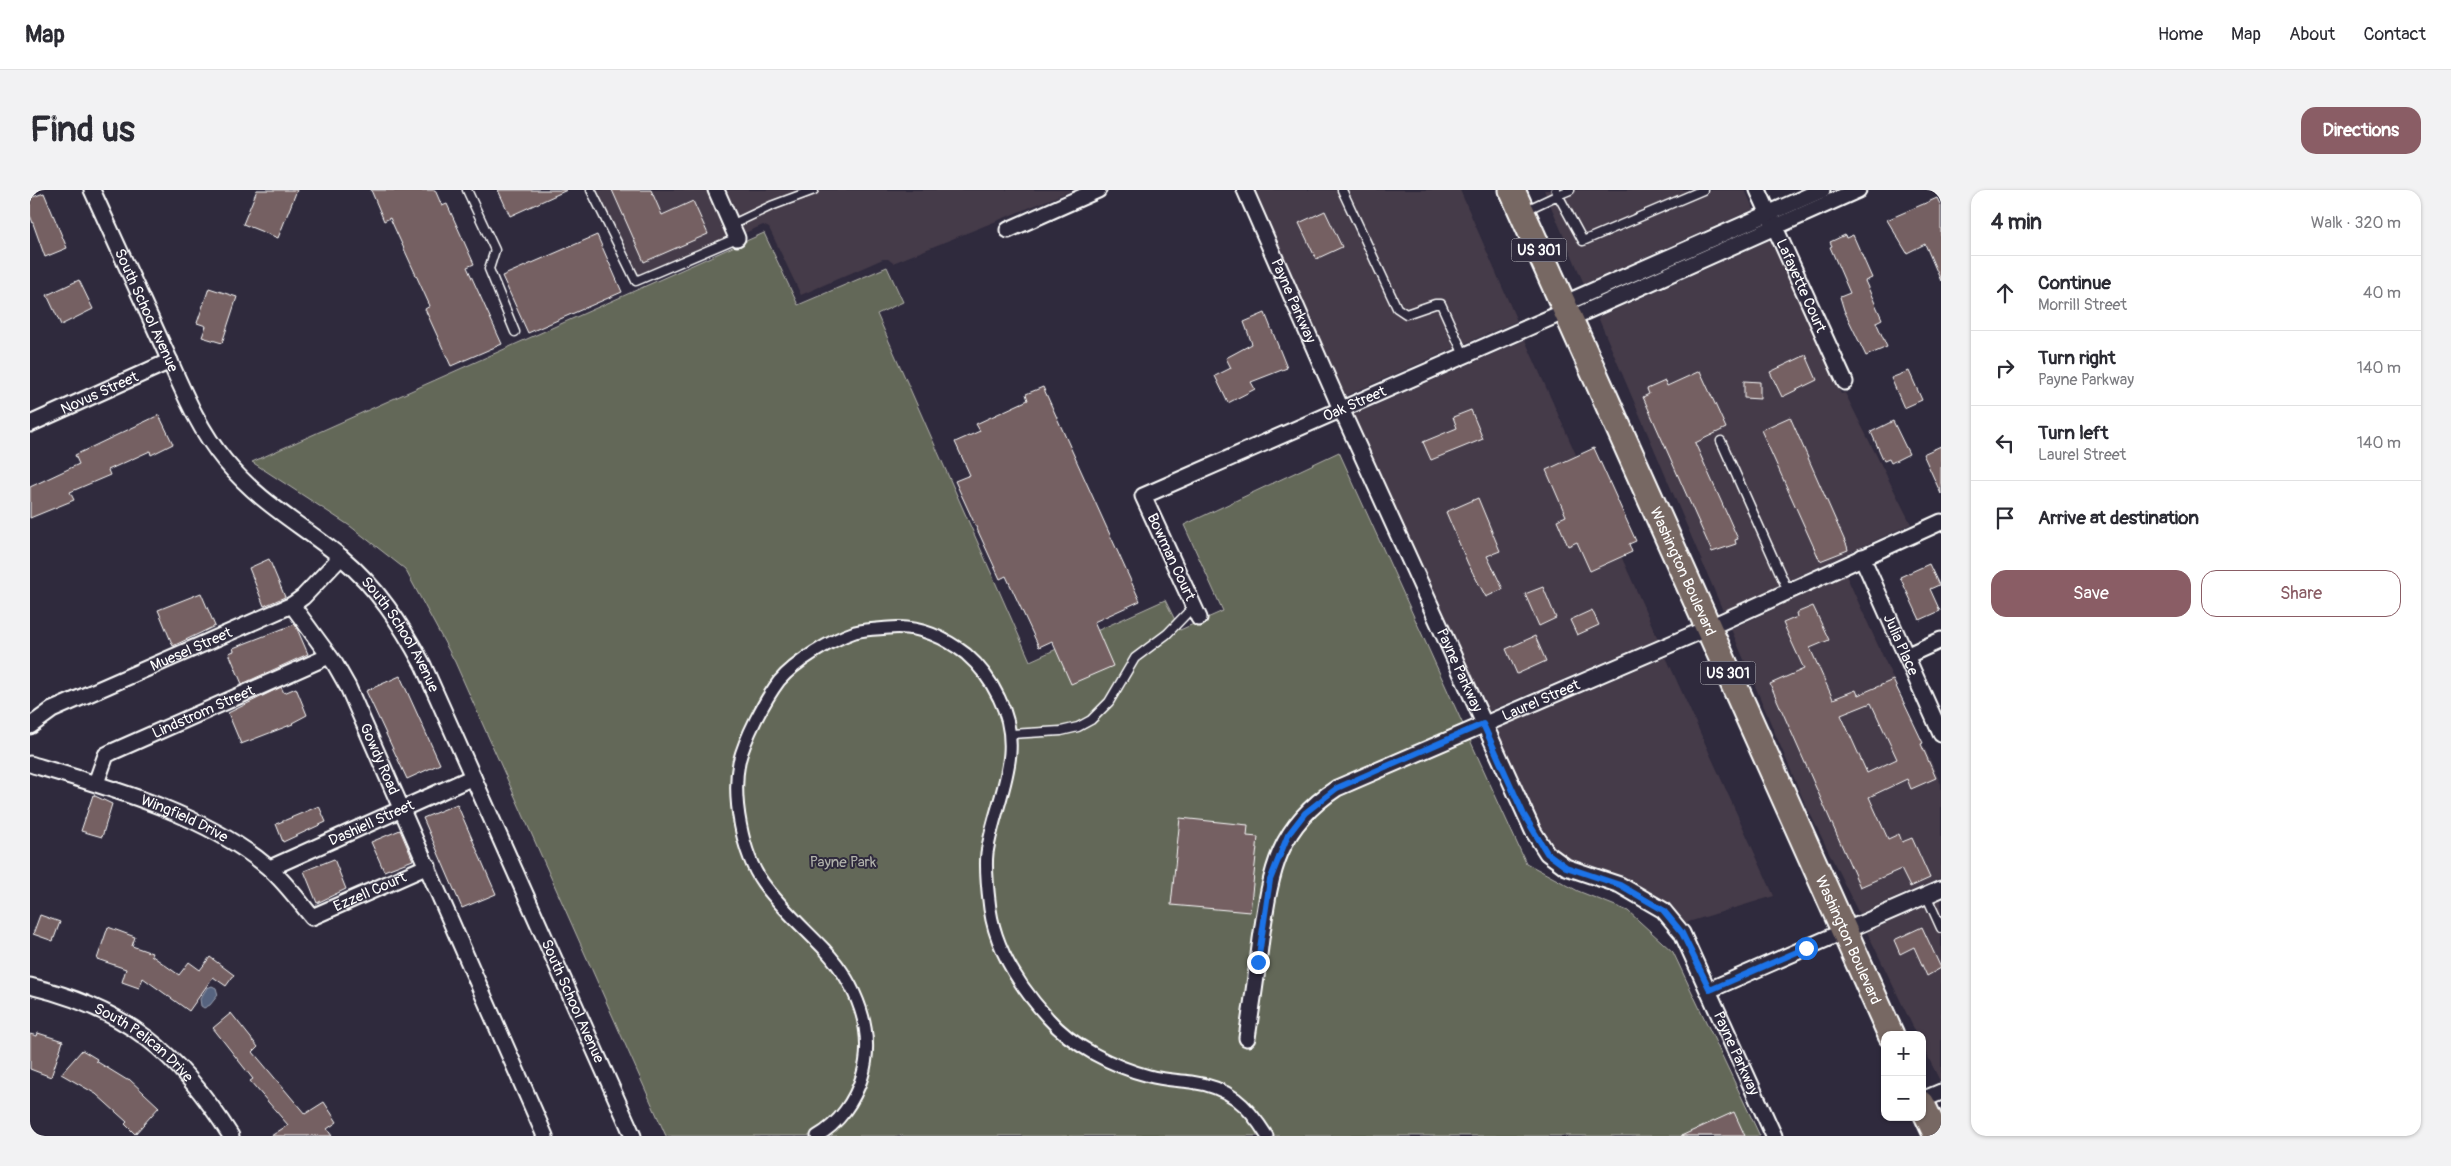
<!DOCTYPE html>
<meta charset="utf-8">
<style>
:root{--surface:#fff;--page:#f2f2f3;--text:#2b2b33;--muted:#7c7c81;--line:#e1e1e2;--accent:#8a5d65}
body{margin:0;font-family:Pangolin,sans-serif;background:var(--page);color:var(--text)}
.controls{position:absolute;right:15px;bottom:15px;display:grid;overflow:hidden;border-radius:10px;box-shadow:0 1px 4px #0004}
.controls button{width:45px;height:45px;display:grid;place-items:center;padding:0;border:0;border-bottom:1px solid var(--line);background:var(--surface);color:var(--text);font:25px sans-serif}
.stop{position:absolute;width:15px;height:15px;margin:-11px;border:4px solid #1a73e8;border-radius:50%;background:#fff}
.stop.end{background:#1a73e8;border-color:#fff;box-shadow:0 1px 5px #0008}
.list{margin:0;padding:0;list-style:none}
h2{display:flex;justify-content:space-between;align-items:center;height:65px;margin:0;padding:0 20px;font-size:21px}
h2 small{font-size:16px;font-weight:400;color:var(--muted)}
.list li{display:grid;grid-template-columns:32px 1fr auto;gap:15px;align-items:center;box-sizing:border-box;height:75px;padding:0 20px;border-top:1px solid var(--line)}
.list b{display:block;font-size:19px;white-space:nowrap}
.list p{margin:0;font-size:16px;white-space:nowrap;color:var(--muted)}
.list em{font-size:16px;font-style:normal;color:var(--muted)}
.actions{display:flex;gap:10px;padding:15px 20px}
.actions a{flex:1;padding:11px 0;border:1px solid var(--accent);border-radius:15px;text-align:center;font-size:18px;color:var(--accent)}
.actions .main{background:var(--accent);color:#fff}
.icon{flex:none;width:28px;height:28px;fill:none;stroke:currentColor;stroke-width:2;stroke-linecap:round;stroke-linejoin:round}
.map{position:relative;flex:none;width:1911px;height:946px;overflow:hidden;border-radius:15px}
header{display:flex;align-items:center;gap:30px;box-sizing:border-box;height:70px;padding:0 25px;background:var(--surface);border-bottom:1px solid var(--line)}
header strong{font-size:24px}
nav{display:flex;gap:28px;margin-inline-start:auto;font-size:18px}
.intro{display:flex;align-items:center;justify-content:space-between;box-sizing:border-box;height:120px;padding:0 30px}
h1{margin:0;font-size:35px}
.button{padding:12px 22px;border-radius:15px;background:var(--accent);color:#fff;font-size:18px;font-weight:700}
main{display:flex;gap:30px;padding:0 30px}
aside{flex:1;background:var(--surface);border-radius:15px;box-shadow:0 1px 4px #0004}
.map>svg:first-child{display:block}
.built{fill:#443a48}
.green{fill:#646759;stroke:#b2b3ac}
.water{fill:#56637f;stroke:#9aa1b2}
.building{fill:#756062;stroke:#fff;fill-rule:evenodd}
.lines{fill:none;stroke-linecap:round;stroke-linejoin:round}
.service-casing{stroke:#fff;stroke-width:11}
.pedestrian-casing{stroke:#fff;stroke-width:15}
.minor-casing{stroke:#fff;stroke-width:19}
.primary-casing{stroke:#fff;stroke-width:29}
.service{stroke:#2f2a3d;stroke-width:8}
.pedestrian{stroke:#2f2a3d;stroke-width:11}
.minor{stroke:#2f2a3d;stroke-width:15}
.primary{stroke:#776864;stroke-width:25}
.route{stroke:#1a73e8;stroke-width:6}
.labels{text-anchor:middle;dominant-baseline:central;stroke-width:4;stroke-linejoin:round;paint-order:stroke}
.shield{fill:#2f2a3d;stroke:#c1bfc5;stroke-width:1}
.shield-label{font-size:14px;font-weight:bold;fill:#fff}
.street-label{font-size:15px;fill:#fff;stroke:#2f2a3d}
.park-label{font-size:15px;fill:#b2b3ac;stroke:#2f2a3d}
</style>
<header>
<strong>Map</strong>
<nav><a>Home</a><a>Map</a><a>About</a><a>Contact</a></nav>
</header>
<div class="intro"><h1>Find us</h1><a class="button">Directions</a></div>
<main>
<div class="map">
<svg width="1911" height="946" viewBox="0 0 1911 946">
<rect width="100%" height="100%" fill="#2f2a3d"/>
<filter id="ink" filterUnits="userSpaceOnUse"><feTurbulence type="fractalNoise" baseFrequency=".02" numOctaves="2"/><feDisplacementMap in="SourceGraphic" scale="10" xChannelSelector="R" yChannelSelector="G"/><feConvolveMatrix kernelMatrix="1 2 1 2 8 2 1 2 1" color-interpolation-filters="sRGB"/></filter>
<g filter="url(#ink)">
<path class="built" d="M 560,0 L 676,0 L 698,50 L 606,91 Z
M 696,0 L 1043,0 L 863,73 L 858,69 L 853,69 L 771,105 L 739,38 L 733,35 L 715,43 Z
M 1225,0 L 1430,0 L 1487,131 L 1315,206 Z
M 1514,0 L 1715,0 L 1724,19 L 1554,94 Z
M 1740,50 L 1811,204 L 1815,203 L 1881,334 L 1693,421 L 1568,127 Z
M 1495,150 L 1628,449 L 1457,522 L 1323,225 Z
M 1816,385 L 1911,594 L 1911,688 L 1829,724 L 1772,607 L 1701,439 Z
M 1636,467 L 1744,706 L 1655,733 L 1639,714 L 1594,687 L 1539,668 L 1523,656 L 1502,621 L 1465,540 Z
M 1911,709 L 1911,891 L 1910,891 L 1892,855 L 1892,845 L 1887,845 L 1837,742 Z"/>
<path class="green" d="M 734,43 L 768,115 L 857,77 L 873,112 L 847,124 L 1000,471 L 1135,410 L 1150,440 L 1193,421 L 1154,335 L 1309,262 L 1496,673 L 1548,701 L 1598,721 L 1643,762 L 1730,946 L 636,946 L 425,472 L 375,379 L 320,336 L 222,272 Z"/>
<path class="water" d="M 182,796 L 186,798 L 188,805 L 180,815 L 174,818 L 171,816 L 170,809 L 177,798 Z"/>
<path class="building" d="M 227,0 L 267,0 L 248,48 L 213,34 Z
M 341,0 L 405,0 L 412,16 L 417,14 L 444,74 L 437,77 L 472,154 L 421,176 L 395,119 L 400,116 L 360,28 L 354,31 Z
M 468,0 L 537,0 L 480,26 Z
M 582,0 L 621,0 L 632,25 L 663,11 L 678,44 L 614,72 Z
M 14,3 L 37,58 L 15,67 L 0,25 L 0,8 Z
M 1907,8 L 1911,16 L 1911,91 L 1895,54 L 1877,63 L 1857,30 Z
M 1295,21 L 1312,57 L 1286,69 L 1269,33 Z
M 567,45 L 592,102 L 498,143 L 472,86 Z
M 1815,45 L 1816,48 L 1823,45 L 1842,88 L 1835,91 L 1852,129 L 1846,132 L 1857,157 L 1836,166 L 1814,120 L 1810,107 L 1820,103 L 1800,57 L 1802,56 L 1800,52 Z
M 49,90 L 63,119 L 31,135 L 17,105 Z
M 179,98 L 207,107 L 192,153 L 172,147 L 176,136 L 167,133 Z
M 1235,123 L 1257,178 L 1221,192 L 1225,199 L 1198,213 L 1185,186 L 1201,178 L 1196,168 L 1222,154 L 1214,132 Z
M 1776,165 L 1787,190 L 1752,207 L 1740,182 Z
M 1670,181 L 1696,238 L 1665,253 L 1708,349 L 1705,350 L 1706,354 L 1682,362 L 1613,207 L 1619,204 L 1617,199 L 1635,191 L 1637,196 Z
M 1879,181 L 1892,210 L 1874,218 L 1861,188 Z
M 1714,191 L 1730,192 L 1730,209 L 1714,208 Z
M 1013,197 L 1110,411 L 1064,432 L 1083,476 L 1041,494 L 1022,451 L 1009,457 L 976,386 L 970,389 L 925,291 L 940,285 L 925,252 L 950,241 L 946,234 L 998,210 L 996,204 Z
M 1441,220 L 1453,249 L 1401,270 L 1393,252 L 1427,238 L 1423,227 Z
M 129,225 L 143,254 L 121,265 L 120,261 L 78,280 L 80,285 L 40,302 L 44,310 L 0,328 L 0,297 L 49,274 L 45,265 Z
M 1760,227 L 1817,356 L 1818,360 L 1790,371 L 1731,240 Z
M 1863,231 L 1879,264 L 1861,273 L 1859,269 L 1854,271 L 1841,242 Z
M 1911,256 L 1911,304 L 1893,264 Z
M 1564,258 L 1606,351 L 1599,354 L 1602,362 L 1560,381 L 1547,352 L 1538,356 L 1527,330 L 1536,326 L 1516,280 Z
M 1448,308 L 1470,361 L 1457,366 L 1473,399 L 1456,407 L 1438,374 L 1416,322 Z
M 239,369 L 255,407 L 234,416 L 219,378 Z
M 1899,374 L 1909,395 L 1900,399 L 1910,421 L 1890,430 L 1870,387 Z
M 1513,397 L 1526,428 L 1509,436 L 1495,404 Z
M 171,403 L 185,436 L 143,456 L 128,420 Z
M 1783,416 L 1799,450 L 1780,458 L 1803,509 L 1826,500 L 1828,505 L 1863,490 L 1893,553 L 1891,554 L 1906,588 L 1881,599 L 1877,589 L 1839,607 L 1858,649 L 1869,644 L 1872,652 L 1882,648 L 1900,688 L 1880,697 L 1871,679 L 1830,697 L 1740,494 L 1774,479 L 1753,433 L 1767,427 L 1766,423 ZM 1841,513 L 1867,569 L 1837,583 L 1811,525 Z
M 1562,420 L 1569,435 L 1547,445 L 1540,430 Z
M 265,434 L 278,464 L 212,494 L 199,463 L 204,461 L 203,458 Z
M 1505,446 L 1516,471 L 1487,484 L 1476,459 Z
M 370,486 L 410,574 L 377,589 L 336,501 Z
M 251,497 L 254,503 L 266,498 L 277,525 L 262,533 L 263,534 L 211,554 L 198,523 Z
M 63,605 L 82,614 L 72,647 L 51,641 Z
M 427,614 L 466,704 L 432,718 L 393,628 Z
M 289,616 L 296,632 L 253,652 L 246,634 Z
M 1150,628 L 1218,635 L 1217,646 L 1228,647 L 1220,722 L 1141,715 Z
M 370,640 L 383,670 L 354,681 L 341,652 Z
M 304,669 L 316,699 L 287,713 L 274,681 Z
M 10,725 L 30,732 L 23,751 L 3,744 Z
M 78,737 L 105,747 L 102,756 L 122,763 L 121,765 L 149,785 L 159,772 L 170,780 L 180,767 L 204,785 L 196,796 L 183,787 L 159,821 L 113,788 L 109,798 L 92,792 L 96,779 L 67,769 Z
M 1892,737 L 1911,778 L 1897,786 L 1884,757 L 1870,764 L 1864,750 Z
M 201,823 L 228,857 L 223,862 L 275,924 L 294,912 L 307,932 L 297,939 L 302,946 L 241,946 L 258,935 L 220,891 L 223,889 L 183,838 Z
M 8,843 L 33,851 L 21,887 L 0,879 L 0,844 L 7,846 Z
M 52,860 L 67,869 L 66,871 L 97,890 L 99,889 L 129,917 L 105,944 L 95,934 L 97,932 L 66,904 L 31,884 Z
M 1704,922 L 1715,946 L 1651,946 Z"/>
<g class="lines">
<defs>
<path id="service" d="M 437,0 L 465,60 L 459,79 L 485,142
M 561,0 L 606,91 L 707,48
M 1312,0 L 1367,118 L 1376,124 L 1405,114 L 1411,114 L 1434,165
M 1526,0 L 1528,5 L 1540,0
M 1494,21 L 1528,5 L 1553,51 L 1673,0
M 701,35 L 741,16 L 784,0
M 1691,251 L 1758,401
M 981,544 L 1031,541 L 1048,537 L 1061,530 L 1079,512 L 1105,468 L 1137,444 L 1164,416
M 1896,705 L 1911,738"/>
<path id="pedestrian" d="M 787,946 C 809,934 825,910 832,887 C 846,841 826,794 795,760 C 774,738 751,718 733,693 C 712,664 702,608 709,572 C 715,548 734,511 749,491 C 765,472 801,450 825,442 C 835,439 848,439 859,438 C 888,435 914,447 936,464 C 950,476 961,491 969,508 C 997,564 965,608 957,663 C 955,680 958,702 960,719 C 966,761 990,797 1018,828 C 1042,856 1084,877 1119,886 C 1133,890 1147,890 1161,892 C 1199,897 1217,914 1237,946"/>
<g id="minor">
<path id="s1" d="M 62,0 C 86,53 110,106 134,158 C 152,198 167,237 195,271 C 231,314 269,333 311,367 C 347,397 371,434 393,475 L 603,946"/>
<path d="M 686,0 L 707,48"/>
<path id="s2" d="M 1215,0 L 1311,219 L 1503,641 L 1517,663 L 1536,677 L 1590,695 L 1633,720 L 1652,743 L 1744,946"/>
<path id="s3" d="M 1728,0 L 1815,192"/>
<path d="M 978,40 L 1068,0"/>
<path d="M 1533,114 L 1792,0"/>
<path d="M 1539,129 L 1828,0"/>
<path id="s4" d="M 0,234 L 140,171"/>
<path id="s5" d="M 1832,367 L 1911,544"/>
<path id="s6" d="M 262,415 L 305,474 L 318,497 L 515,946"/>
<path id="s7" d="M 1169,428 L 1113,306 L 1536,121"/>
<path d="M 1876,466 L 1911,450"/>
<path id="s8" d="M 0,536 L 22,520 L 262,415 L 273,407 L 311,367"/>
<path id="s9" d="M 0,574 C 78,597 176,624 239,678 C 255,692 268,710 282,727 L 398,676"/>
<path id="s10" d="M 66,593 L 76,565 L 82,562 L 299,466"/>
<path id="s11" d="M 240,678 L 443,587"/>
<path id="s12" d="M 0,796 C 97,819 149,863 201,946"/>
<path d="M 1679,800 L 1911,699"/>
<path id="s13" d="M 1217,848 C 1222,815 1227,782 1231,749 C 1241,682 1246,638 1307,598 L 1678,438 L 1911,332"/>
<path d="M 1892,910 L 1911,902"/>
</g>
<g id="primary">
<path id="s14" d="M 1482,0 L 1861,845"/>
<path d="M 1892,914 L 1907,946"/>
</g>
</defs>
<use href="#service" class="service-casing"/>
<use href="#pedestrian" class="pedestrian-casing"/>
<use href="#minor" class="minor-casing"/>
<use href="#primary" class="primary-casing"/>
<use href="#service" class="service"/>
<use href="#pedestrian" class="pedestrian"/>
<use href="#minor" class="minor"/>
<use href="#primary" class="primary"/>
</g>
</g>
<g class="lines" filter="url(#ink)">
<path class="route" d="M 1228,772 L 1240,690 L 1258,645 L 1275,623 L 1307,598 L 1453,534 L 1494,625 L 1517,663 L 1536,677 L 1590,695 L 1633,720 L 1652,743 L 1680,800 L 1776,758"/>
</g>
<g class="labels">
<g class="shield">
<rect x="1481.5" y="48.5" width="55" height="23" rx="4"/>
<rect x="1670.5" y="471.5" width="55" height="23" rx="4"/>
</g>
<g class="shield-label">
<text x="1509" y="60">US 301</text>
<text x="1698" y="483">US 301</text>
</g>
<g class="street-label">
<text stroke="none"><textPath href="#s3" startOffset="105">Lafayette Court</textPath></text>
<text stroke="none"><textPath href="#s2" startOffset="121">Payne Parkway</textPath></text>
<text stroke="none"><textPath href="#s1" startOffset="132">South School Avenue</textPath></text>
<text stroke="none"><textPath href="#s4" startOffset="76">Novus Street</textPath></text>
<text stroke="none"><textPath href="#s7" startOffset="365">Oak Street</textPath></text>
<text transform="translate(1141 367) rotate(65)">Bowman Court</text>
<text stroke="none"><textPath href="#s14" startOffset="418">Washington Boulevard</textPath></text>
<text stroke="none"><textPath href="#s1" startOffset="552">South School Avenue</textPath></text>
<text stroke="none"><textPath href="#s5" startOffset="96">Julia Place</textPath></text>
<text stroke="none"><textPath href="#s8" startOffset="179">Muesel Street</textPath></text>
<text stroke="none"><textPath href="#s2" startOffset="526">Payne Parkway</textPath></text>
<text stroke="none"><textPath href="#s13" startOffset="498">Laurel Street</textPath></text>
<text stroke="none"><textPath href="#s10" startOffset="136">Lindstrom Street</textPath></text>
<text stroke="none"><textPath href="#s6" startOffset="178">Gowdy Road</textPath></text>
<text stroke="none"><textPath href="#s9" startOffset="164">Wingfield Drive</textPath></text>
<text stroke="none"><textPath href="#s11" startOffset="111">Dashiell Street</textPath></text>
<text stroke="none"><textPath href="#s9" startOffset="391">Ezzell Court</textPath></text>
<text stroke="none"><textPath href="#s14" startOffset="822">Washington Boulevard</textPath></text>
<text stroke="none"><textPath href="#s1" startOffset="958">South School Avenue</textPath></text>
<text stroke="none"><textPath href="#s12" startOffset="129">South Pelican Drive</textPath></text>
<text stroke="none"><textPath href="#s2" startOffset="1021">Payne Parkway</textPath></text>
</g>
<g class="park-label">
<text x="813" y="672">Payne Park</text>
</g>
</g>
</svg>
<div class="controls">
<button>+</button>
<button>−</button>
</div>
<div class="stop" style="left:1776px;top:758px"></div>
<div class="stop end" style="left:1228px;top:772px"></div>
</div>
<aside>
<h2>4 min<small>Walk · 320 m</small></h2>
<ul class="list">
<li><svg class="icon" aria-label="ahead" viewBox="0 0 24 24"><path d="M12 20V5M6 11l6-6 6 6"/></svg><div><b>Continue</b><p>Morrill Street</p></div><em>40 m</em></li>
<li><svg class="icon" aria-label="right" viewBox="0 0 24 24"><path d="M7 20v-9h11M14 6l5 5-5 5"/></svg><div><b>Turn right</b><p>Payne Parkway</p></div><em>140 m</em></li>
<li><svg class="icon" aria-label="left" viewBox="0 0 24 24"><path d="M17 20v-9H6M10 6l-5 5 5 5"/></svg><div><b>Turn left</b><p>Laurel Street</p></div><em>140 m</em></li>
<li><svg class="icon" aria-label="arrive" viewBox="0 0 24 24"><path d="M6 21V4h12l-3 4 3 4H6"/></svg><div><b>Arrive at destination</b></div></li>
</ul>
<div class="actions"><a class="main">Save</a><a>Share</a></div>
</aside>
</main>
